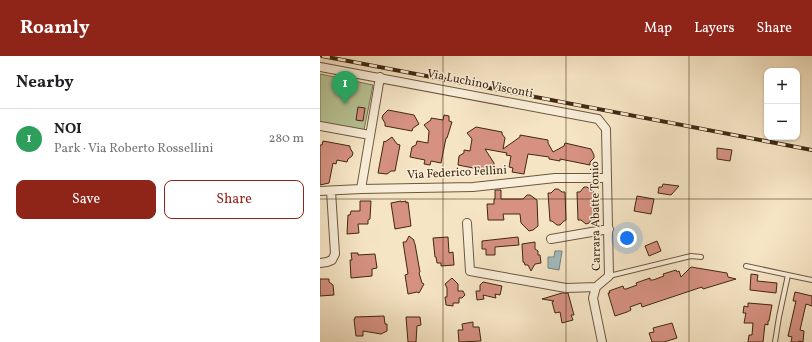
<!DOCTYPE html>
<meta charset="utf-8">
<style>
:root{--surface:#fff;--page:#f6f6f6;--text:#202124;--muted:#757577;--line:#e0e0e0;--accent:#8f2418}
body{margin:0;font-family:Vollkorn,serif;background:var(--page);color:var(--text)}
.controls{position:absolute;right:12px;top:12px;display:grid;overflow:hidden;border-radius:8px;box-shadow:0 1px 3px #0004}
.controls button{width:36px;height:36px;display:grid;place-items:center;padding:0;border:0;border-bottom:1px solid var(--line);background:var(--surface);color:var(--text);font:20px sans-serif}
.you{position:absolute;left:307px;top:182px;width:14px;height:14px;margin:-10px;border:3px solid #fff;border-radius:50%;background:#1a73e8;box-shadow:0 0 0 6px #1a73e833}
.badge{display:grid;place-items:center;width:26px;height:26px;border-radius:50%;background:var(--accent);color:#fff;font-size:13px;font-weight:700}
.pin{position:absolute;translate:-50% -33px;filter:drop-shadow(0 1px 2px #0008)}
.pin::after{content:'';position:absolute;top:21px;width:14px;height:12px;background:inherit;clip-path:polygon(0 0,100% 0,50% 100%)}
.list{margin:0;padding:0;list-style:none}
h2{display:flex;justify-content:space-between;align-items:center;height:52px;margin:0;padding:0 16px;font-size:17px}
h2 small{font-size:13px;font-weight:400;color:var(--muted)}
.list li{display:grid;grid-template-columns:26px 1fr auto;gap:12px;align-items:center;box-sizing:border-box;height:60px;padding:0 16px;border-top:1px solid var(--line)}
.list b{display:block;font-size:15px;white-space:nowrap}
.list p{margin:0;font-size:13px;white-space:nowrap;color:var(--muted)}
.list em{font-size:13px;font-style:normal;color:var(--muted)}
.actions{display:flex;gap:8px;padding:12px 16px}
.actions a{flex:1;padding:9px 0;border:1px solid var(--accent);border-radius:8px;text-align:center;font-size:14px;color:var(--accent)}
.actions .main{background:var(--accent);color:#fff}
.map{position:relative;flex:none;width:492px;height:286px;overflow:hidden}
header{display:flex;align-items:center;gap:24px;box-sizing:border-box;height:56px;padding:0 20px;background:var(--accent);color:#fff}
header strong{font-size:19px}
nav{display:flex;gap:22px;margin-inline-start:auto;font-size:14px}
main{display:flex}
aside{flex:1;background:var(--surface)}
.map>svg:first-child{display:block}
.green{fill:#b8c597;stroke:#7c7654}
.water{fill:#a1bcbf;stroke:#7a817a}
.building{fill:#d69181;stroke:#402812}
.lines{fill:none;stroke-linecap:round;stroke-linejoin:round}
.lane-casing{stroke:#6e573f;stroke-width:6}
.street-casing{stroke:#6e573f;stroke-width:10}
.lane{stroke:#f9eed9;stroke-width:4}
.street{stroke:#f9eed9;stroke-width:8}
.rail-casing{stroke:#402812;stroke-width:4}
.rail{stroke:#f9eed9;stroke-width:2.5;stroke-dasharray:8;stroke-linecap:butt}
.grid{fill:none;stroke:#402812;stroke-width:1;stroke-opacity:0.55}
.labels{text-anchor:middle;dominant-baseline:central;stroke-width:3;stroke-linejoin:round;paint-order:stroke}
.street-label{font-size:12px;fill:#402812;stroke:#f9eed9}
</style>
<header>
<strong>Roamly</strong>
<nav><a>Map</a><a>Layers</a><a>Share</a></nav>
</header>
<main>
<aside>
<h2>Nearby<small></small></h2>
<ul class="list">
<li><span class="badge" style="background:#2e9e5b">1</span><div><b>NOI</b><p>Park · Via Roberto Rossellini</p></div><em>280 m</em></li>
</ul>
<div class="actions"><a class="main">Save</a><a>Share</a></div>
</aside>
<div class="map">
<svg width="492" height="286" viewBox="0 0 492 286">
<rect width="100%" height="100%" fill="#f6e5c5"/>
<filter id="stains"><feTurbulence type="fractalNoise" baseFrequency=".005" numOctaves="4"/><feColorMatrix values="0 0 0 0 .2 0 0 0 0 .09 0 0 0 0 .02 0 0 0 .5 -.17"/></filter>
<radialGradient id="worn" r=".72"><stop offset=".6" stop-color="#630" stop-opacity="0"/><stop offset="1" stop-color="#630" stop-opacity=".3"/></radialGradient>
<path class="green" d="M 0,18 L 53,29 L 44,74 L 0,67 Z"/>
<path class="water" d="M 235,195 L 242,195 L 239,214 L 228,212 L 228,201 L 234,201 Z"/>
<path class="building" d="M 38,51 L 45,52 L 43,65 L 36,64 Z
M 68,54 L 94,59 L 99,68 L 93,72 L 92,75 L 65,70 L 65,67 L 62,62 L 63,59 Z
M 124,59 L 129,60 L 129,65 L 132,66 L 127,82 L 126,82 L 121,107 L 111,105 L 110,109 L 104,108 L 105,104 L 90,101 L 92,91 L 96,89 L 97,85 L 108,87 L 109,75 L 104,69 L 111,64 L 111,62 L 123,64 Z
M 156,71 L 182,76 L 182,78 L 185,82 L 183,93 L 200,81 L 200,79 L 228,84 L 228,87 L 233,96 L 244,90 L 245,87 L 271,93 L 274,99 L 274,102 L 270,106 L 270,109 L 240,103 L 240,105 L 229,103 L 229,101 L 208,98 L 204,118 L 192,116 L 193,112 L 189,111 L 191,100 L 186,99 L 187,97 L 165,93 L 174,107 L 174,110 L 169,113 L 169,115 L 138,109 L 139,100 L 144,97 L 144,94 L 150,95 L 152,83 L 147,77 Z
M 72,81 L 77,88 L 80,89 L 75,115 L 71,115 L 67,118 L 58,117 L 64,85 L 65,86 Z
M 3,85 L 30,90 L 30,92 L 33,97 L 32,100 L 28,103 L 27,106 L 17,104 L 16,108 L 13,107 L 9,127 L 0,129 L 0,89 L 2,89 Z
M 397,92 L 412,94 L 410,105 L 397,103 Z
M 343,128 L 359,130 L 351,139 L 338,137 L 339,131 L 342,131 Z
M 264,131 L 267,131 L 274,136 L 275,163 L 272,163 L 269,167 L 266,168 L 261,164 L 258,164 L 257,136 L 260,136 Z
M 235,133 L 238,133 L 242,136 L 245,136 L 246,164 L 244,165 L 240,169 L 237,169 L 232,165 L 230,165 L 228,137 L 231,137 Z
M 175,134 L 181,134 L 181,143 L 203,143 L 207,139 L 210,139 L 217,144 L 218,170 L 213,174 L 209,175 L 201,167 L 200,158 L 183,158 L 184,164 L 168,164 L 167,148 L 174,148 L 174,143 L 175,143 Z
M 317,140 L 334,143 L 331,158 L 314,155 Z
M 40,145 L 51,145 L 50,163 L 48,164 L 48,168 L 38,168 L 39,177 L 27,178 L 28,159 L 30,159 L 31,155 L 40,155 Z
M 81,145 L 81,146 L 86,145 L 86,147 L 88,146 L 91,170 L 75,173 L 71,147 Z
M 89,180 L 94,184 L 94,186 L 95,188 L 100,216 L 99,217 L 102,227 L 104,228 L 99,237 L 97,236 L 88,238 L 85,219 L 88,218 L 83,186 L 86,186 Z
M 128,181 L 129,197 L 133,196 L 134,209 L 121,210 L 121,207 L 117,207 L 116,201 L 115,201 L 113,182 Z
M 198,181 L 199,189 L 175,191 L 175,199 L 166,199 L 166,193 L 162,193 L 162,185 Z
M 337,185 L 341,195 L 329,200 L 325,190 Z
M 215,186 L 215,193 L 218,195 L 218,199 L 220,199 L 221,207 L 215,208 L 211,215 L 208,209 L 205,209 L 204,206 L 203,206 L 202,188 Z
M 31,197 L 38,197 L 38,199 L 55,198 L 57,212 L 52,213 L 52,220 L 31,222 L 30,204 L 32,204 Z
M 371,211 L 407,217 L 408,221 L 416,223 L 383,233 L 382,231 L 322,251 L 321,247 L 310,251 L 311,254 L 307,256 L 295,260 L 288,237 L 290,237 L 289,235 L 303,230 L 304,233 L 306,233 L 317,229 L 316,227 L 330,222 L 330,224 L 333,224 L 344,220 L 343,218 L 356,214 L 357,216 L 359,215 L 361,221 Z
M 431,218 L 438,219 L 437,225 L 457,227 L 456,237 L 430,234 Z
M 132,222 L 138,228 L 138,235 L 143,235 L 145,239 L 142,242 L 139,242 L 139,247 L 133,247 L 133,250 L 126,249 L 125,241 L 127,241 L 127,232 L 125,228 Z
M 0,223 L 9,223 L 9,226 L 13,229 L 14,239 L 0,240 Z
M 163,226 L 182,230 L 180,239 L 175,238 L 176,242 L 163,239 L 164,243 L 157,244 L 156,235 L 160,235 L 160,229 Z
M 475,236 L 492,240 L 492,250 L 486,248 L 480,274 L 484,275 L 483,286 L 479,285 L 479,286 L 471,286 L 472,281 L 468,280 L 476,245 L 473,245 Z
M 242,237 L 248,237 L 254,259 L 251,259 L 253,264 L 242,267 L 240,256 L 235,257 L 232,246 L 234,245 L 222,243 Z
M 428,247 L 452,249 L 449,265 L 448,265 L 448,269 L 445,268 L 443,286 L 428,286 L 429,279 L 432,279 L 433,267 L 424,267 L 426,257 L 423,257 L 424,250 L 428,251 Z
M 64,260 L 65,268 L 67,268 L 67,275 L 61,278 L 43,275 L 43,280 L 36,280 L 34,263 L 35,263 L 35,261 Z
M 86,261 L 100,261 L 101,269 L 97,270 L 96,286 L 88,286 Z
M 153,266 L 153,271 L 159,271 L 161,285 L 139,286 L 138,274 L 143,274 L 142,268 Z
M 352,267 L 357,282 L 344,286 L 332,286 L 329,277 L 334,276 L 333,272 Z"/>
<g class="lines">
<defs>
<path id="lane" d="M 426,210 L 468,219 L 459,261 L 455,286
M 468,219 L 492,224
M 289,220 L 371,200 L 381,201"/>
<path id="street" d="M 0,11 L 278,63 L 286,73 L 289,220 L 276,231 L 273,242 L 282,286
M 0,70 L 50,79
M 41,133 L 60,21
M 0,135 L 41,133 L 153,131 L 235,122 L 287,122
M 147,167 L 150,215 L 246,232 L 276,231
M 231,183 L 289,173
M 0,207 L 7,206 L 12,204 L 15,198 L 11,135"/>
</defs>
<use href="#lane" class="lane-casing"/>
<use href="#street" class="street-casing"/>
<use href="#lane" class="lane"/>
<use href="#street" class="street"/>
<defs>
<path id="rail" d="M 2,0 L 492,94"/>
</defs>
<use href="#rail" class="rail-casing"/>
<use href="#rail" class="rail"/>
</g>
<path class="grid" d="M 123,0 L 123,286M 246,0 L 246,286M 369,0 L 369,286M 0,143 L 492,143"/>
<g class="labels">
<g class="street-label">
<text transform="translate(160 28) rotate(11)">Via Luchino Visconti</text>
<text transform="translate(137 117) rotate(-3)">Via Federico Fellini</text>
<text transform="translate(276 160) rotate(-91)">Carrara Abatte Tonio</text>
</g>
</g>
<rect width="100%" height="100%" filter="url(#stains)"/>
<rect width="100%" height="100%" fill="url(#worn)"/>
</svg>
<div class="controls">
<button>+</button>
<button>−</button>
</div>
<div class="you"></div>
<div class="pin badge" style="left:25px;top:48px;background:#2e9e5b">1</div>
</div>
</main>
